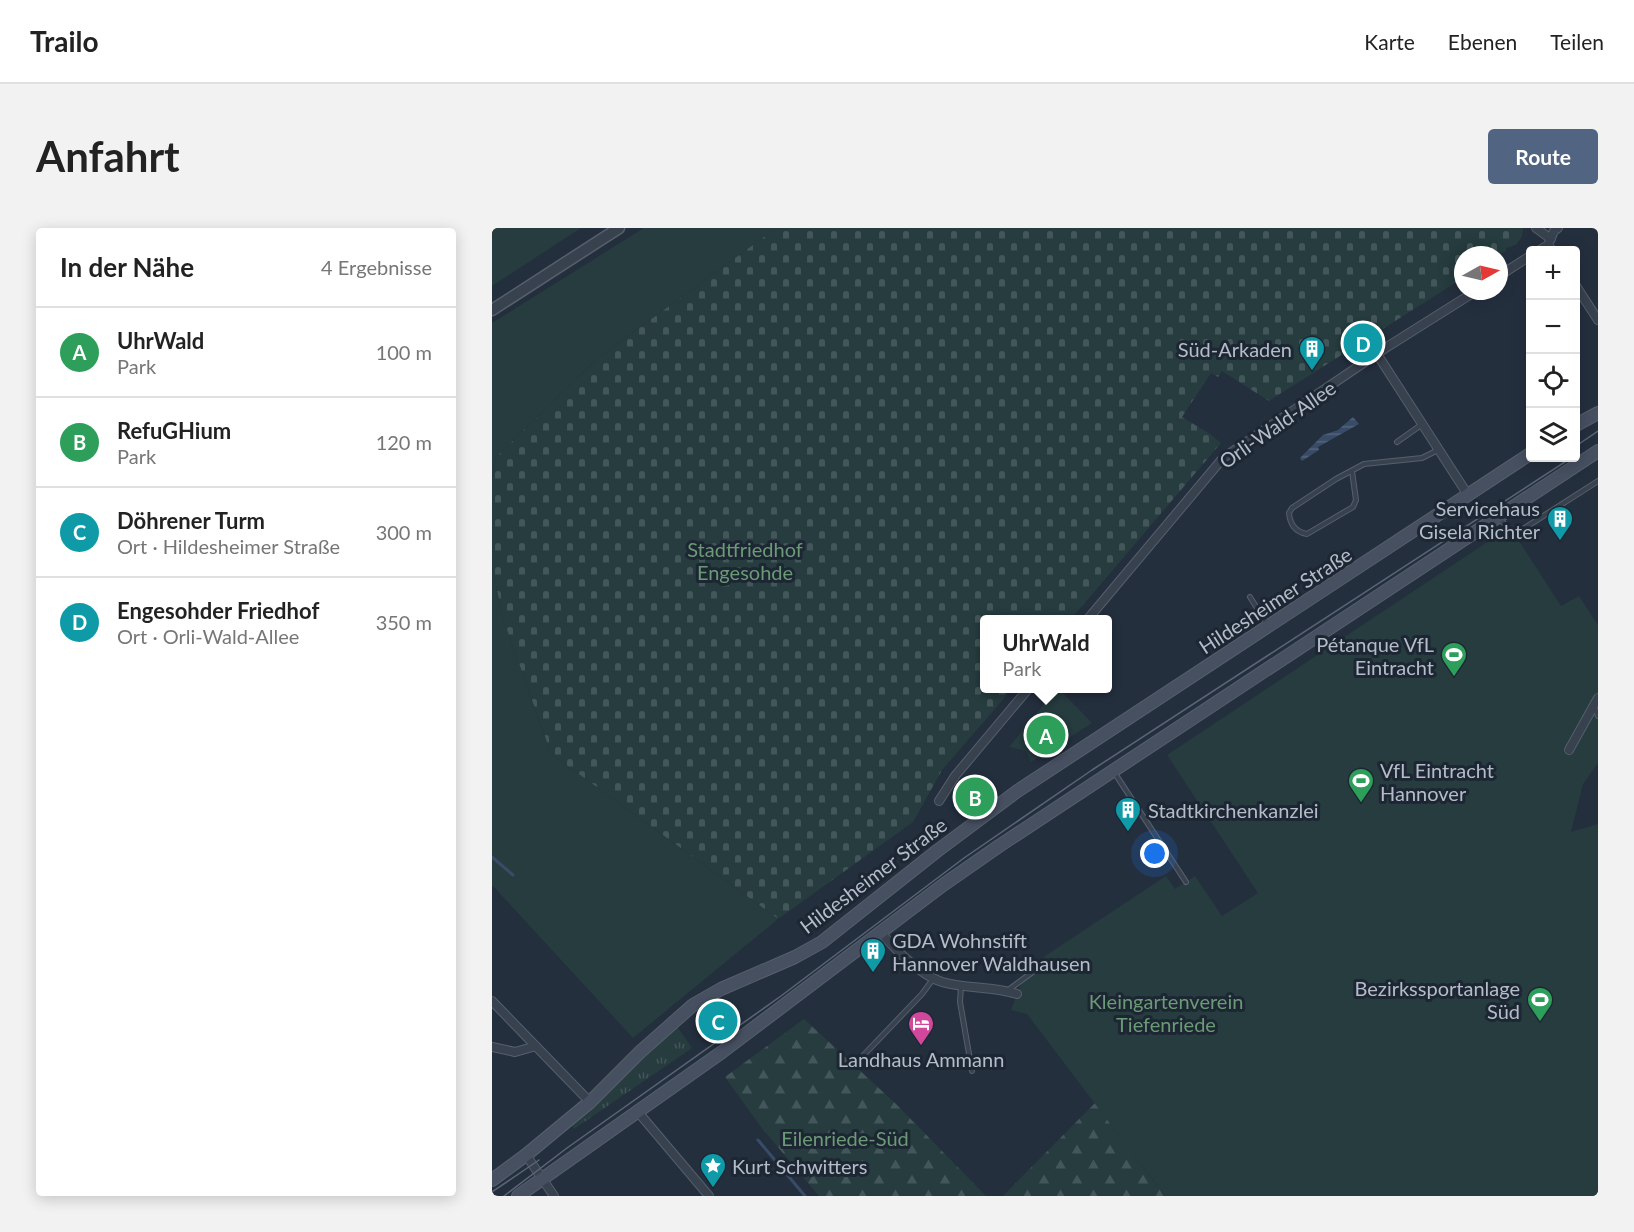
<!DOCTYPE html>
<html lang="de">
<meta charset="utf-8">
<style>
:root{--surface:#fff;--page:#f2f2f2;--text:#222;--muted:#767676;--line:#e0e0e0;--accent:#516482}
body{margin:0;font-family:Lato,sans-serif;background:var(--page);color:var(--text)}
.controls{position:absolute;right:18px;top:18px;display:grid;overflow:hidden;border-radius:6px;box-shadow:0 3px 15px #0003}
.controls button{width:54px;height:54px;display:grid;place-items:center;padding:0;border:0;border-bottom:2px solid var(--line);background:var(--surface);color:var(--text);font:30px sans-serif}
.compass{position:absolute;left:962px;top:18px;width:54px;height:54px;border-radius:50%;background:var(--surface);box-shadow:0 3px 15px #0003;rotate:82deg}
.you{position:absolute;left:663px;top:626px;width:21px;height:21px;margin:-15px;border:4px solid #fff;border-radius:50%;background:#1a73e8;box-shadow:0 0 0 9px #1a73e833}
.badge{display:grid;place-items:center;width:39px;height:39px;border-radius:50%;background:var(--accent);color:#fff;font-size:20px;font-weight:700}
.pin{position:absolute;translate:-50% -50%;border:3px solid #fff;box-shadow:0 2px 6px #0006}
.popup{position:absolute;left:488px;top:387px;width:132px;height:78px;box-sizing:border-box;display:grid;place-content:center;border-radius:6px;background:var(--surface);filter:drop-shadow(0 2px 4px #0005);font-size:20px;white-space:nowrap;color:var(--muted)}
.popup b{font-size:22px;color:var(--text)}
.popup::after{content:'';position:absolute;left:50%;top:100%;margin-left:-12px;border:12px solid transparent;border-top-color:var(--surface)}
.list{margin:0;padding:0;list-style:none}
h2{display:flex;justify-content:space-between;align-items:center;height:78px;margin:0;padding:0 24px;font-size:26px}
h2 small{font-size:20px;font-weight:400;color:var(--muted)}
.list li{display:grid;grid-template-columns:39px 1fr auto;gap:18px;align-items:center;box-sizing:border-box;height:90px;padding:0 24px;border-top:2px solid var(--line)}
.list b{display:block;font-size:22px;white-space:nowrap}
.list p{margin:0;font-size:20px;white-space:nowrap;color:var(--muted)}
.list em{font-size:20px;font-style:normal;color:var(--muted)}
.icon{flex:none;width:33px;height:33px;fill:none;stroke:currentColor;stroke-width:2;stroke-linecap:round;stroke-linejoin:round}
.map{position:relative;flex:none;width:1106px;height:968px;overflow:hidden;border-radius:6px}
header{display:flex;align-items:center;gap:36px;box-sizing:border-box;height:84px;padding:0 30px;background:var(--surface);border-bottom:2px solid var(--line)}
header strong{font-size:28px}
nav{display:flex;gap:33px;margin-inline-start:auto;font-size:21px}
.intro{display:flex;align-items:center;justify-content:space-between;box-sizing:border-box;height:144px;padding:0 36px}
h1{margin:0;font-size:42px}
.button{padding:15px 27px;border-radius:6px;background:var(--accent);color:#fff;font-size:21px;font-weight:700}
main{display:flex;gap:36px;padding:0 36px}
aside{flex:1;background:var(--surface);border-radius:6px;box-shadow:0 3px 15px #0003}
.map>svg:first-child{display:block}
.grass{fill:url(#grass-tufts)}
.forest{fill:url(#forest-firs)}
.cemetery{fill:url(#cemetery-stones)}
.green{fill:#263c3f}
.water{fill:url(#water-rules)}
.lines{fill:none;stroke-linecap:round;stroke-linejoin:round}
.stream{stroke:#394c67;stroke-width:3}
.service-casing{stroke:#565f6c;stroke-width:6}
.minor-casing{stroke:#565f6c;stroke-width:10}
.tertiary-casing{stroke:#565f6c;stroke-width:13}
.secondary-casing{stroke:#565f6c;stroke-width:14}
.service{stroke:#38414e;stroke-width:4}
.minor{stroke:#38414e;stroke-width:8}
.tertiary{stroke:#38414e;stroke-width:10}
.secondary{stroke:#465061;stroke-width:12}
.tram{stroke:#5a6575;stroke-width:1.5}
.labels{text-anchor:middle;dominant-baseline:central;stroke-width:6;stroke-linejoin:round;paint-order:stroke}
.poi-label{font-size:20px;fill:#b4bcc9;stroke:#1d2633;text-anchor:end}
.street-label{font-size:20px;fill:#b4bcc9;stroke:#1d2633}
.park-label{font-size:20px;fill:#6b9a76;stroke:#1d2633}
</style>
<header>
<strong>Trailo</strong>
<nav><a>Karte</a><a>Ebenen</a><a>Teilen</a></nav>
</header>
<div class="intro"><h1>Anfahrt</h1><a class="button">Route</a></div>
<main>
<aside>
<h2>In der Nähe<small>4 Ergebnisse</small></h2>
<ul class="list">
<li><span class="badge" style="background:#2e9e5b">A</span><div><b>UhrWald</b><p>Park</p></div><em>100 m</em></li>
<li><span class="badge" style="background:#2e9e5b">B</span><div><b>RefuGHium</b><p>Park</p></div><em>120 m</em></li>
<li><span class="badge" style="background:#0f9aa8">C</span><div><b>Döhrener Turm</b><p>Ort · Hildesheimer Straße</p></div><em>300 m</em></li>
<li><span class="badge" style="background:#0f9aa8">D</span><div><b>Engesohder Friedhof</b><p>Ort · Orli-Wald-Allee</p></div><em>350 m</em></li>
</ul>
</aside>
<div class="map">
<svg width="1106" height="968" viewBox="0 0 1106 968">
<defs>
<pattern id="grass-tufts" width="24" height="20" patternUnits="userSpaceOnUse" patternTransform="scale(1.5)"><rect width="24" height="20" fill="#263c3f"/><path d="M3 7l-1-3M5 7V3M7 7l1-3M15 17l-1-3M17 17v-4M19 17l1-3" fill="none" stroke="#435659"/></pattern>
<pattern id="forest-firs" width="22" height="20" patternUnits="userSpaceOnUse" patternTransform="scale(1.5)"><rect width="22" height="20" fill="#263c3f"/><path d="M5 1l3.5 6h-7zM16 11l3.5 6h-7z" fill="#435659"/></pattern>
<pattern id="cemetery-stones" width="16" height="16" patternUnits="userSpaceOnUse" patternTransform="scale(1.5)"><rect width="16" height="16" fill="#263c3f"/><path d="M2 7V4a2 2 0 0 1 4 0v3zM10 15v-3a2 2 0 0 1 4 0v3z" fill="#435659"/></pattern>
<pattern id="water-rules" width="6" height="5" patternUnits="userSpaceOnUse" patternTransform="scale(1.5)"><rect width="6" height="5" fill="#394c67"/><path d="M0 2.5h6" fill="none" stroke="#53647b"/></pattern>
</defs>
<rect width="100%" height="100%" fill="#242f3e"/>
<path class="grass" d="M 184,797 L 200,820 L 82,901 L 80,898 Z"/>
<path class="forest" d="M 312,791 L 403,875 L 494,968 L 327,968 L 269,899 L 233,849 Z
M 603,875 L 673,968 L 511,968 Z"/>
<path class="cemetery" d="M 284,0 L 1031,0 C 1031,11 1025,18 1014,20 L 1014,23 L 1007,27 L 971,27 L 971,50 L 777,173 L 730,143 L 726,149 L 719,145 L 690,189 L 718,206 L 729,215 L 579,391 L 492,392 L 492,460 L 520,461 L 450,542 L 421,594 L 286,691 L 59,526 L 11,391 L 0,339 L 0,250 L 4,229 L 107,129 Z"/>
<path class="green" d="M 0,0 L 89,0 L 0,58 Z
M 152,0 L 284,0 L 107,129 L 4,229 L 0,250 L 0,95 Z
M 1018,299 L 1069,378 L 1087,368 L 1106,397 L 1106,535 L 1091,556 L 1079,604 L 1106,596 L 1106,968 L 673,968 L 535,786 L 519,782 L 535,740 L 674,648 L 683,661 L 703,648 L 730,688 L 766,665 L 675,527 Z
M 0,339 L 11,391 L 59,526 L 286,691 L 141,810 L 0,657 Z
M 565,460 L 567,461 L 600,495 L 539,534 L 534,523 L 517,519 Z"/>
<path class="water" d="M 861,189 L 867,196 L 826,219 L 827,222 L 810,233 L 808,230 L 831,207 L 846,202 Z"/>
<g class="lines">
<path class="stream" d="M 0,629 L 21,647
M 266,912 L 313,968"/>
<defs>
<path id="service" d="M 905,214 L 929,197
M 860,243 L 864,272 L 861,279 L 815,306 C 803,304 798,296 797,285 L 800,280 L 844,251 L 872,236 L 930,230 L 946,222
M 1007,290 L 1017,301 L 1028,303 L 1106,253
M 758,369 L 775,396
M 1102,478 L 1106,488
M 622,544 L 694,654
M 469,758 L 468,774 L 480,843
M 515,763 L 542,743
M 366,833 L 430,766 L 441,751"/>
<path id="minor" d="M 1044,0 L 1059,11
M 1048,22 L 1056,17
M 1060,22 L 1056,17 L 1062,3 L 1066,0
M 1007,48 L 1038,28
M 1084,58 L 1106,92
M 885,126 L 976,267
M 595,392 L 731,230 L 895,119 L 984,63
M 1077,522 L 1106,470
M 447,573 L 463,548 L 537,460
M 389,704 C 402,721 430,748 450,754 C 475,761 501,758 525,766
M 0,773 L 98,874
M 0,819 L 23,824 L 44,818
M 146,884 L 217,968
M 34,927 L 62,968"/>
<path id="tertiary" d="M 0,82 L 127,0"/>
<path id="secondary" d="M 1084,197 L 1106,185
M 0,952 L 34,927 L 98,874 L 148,824 L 201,777 L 229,761 L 303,729 L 330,714 L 445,623 L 524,564 L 1038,226
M 26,968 L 230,824 L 451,657 L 507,618 L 1106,223"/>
</defs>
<use href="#service" class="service-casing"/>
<use href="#minor" class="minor-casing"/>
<use href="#tertiary" class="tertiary-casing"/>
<use href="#secondary" class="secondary-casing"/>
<use href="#service" class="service"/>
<use href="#minor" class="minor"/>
<use href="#tertiary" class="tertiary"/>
<use href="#secondary" class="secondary"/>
<path class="tram" d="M 1084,218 L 1106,203
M 0,964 L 47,932
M 12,968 L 75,920 L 289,768 L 472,630 L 600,542 L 1079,230"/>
</g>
<defs>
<symbol id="building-pin" viewBox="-11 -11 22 30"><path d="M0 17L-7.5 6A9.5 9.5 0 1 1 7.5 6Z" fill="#0f9aa8" stroke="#1d2633"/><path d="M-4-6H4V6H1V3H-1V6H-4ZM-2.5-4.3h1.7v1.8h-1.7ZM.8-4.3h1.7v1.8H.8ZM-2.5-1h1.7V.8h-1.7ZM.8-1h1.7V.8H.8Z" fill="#fff"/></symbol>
<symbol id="stadium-pin" viewBox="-11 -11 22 30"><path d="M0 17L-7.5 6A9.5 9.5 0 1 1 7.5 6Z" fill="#2e9e5b" stroke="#1d2633"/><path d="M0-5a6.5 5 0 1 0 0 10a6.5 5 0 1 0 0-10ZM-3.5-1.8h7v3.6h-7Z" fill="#fff"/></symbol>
<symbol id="hotel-pin" viewBox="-11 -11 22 30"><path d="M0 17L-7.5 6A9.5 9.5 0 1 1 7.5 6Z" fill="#d1479c" stroke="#1d2633"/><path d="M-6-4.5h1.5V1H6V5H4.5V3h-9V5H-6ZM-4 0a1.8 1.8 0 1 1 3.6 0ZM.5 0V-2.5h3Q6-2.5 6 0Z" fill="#fff"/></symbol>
<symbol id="sight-pin" viewBox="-11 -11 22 30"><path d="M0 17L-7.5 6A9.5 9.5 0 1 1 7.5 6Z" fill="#0f9aa8" stroke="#1d2633"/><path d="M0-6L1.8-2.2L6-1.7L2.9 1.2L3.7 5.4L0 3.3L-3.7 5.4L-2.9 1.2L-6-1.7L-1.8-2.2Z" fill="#fff"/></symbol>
</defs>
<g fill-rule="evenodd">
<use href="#building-pin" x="805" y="106" width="30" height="40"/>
<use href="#building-pin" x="1053" y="276" width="30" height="40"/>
<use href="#stadium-pin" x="947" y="412" width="30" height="40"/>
<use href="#stadium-pin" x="854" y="538" width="30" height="40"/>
<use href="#building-pin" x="621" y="567" width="30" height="40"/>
<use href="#building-pin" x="366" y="708" width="30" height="40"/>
<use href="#stadium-pin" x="1033" y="757" width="30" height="40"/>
<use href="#hotel-pin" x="414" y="781" width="30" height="40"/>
<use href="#sight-pin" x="206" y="923" width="30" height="40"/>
</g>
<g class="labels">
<g class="poi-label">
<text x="800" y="121">Süd-Arkaden</text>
<text x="1048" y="280">Servicehaus<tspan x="1048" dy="23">Gisela Richter</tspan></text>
<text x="942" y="416">Pétanque VfL<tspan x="942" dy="23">Eintracht</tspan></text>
<text x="888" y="542" text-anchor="start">VfL Eintracht<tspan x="888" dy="23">Hannover</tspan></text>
<text x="656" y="582" text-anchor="start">Stadtkirchenkanzlei</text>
<text x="400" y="712" text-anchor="start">GDA Wohnstift<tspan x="400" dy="23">Hannover Waldhausen</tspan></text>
<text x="1028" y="760">Bezirkssportanlage<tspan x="1028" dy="23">Süd</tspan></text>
<text x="429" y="831" text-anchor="middle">Landhaus Ammann</text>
<text x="240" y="938" text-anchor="start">Kurt Schwitters</text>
</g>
<g class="street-label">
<text transform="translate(785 196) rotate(-35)">Orli-Wald-Allee</text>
<text transform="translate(783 372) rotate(-33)">Hildesheimer Straße</text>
<text transform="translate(381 647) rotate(-37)">Hildesheimer Straße</text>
</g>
<g class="park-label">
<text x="253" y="321">Stadtfriedhof<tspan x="253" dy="23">Engesohde</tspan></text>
<text x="674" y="773">Kleingartenverein<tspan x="674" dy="23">Tiefenriede</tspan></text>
<text x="353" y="910">Eilenriede-Süd</text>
</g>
</g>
</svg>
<div class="controls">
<button>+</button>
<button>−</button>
<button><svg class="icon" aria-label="locate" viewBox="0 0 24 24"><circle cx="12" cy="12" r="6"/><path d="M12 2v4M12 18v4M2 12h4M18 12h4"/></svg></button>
<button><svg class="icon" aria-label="layers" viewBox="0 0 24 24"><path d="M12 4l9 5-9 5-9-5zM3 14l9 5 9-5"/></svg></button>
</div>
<svg class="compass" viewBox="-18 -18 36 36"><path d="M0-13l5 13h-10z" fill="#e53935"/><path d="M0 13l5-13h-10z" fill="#767676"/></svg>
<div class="you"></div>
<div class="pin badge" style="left:554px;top:507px;background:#2e9e5b">A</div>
<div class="popup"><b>UhrWald</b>Park</div>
<div class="pin badge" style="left:483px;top:569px;background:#2e9e5b">B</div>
<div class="pin badge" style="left:226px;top:793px;background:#0f9aa8">C</div>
<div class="pin badge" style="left:871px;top:115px;background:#0f9aa8">D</div>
</div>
</main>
